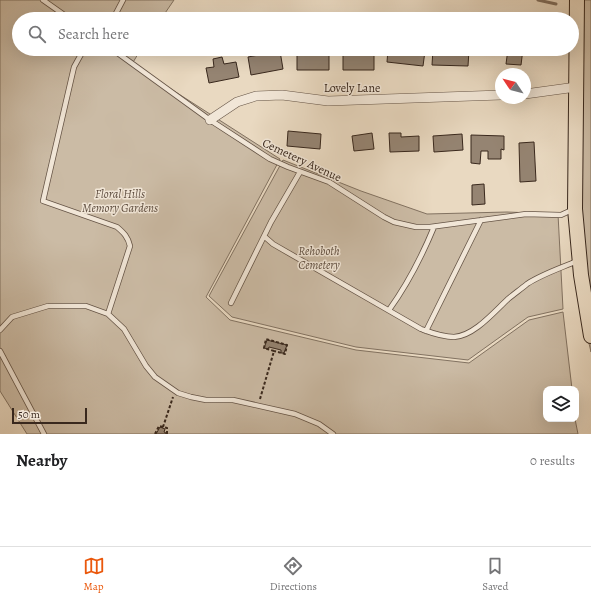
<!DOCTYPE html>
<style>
:root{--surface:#fff;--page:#f2f2f2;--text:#202124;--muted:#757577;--line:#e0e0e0;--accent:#ea580c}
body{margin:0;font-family:Alegreya,serif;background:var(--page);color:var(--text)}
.controls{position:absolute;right:12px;bottom:12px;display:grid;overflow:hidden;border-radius:8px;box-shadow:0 4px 16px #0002}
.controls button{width:36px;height:36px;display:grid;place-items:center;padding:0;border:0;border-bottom:1px solid var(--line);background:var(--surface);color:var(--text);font:20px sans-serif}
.compass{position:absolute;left:495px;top:68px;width:36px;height:36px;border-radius:50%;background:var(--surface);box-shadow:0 4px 16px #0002;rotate:305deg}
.scale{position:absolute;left:12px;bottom:10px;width:75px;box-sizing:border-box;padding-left:4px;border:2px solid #39281d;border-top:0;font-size:11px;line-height:14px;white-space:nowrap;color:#39281d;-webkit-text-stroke:3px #f1e6d7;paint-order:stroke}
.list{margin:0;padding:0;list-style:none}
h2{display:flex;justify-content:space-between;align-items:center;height:52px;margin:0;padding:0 16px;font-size:17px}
h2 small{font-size:13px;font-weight:400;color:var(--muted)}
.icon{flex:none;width:22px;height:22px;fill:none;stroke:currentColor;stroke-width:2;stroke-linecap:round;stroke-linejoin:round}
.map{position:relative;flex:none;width:591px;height:434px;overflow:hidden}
.search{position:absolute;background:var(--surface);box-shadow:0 4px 16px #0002;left:12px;right:12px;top:12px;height:44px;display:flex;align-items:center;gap:10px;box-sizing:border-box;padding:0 14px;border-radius:22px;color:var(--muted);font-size:15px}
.sheet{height:112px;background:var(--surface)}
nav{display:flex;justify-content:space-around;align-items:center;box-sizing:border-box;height:56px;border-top:1px solid var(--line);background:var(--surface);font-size:11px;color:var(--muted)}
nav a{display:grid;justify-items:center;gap:2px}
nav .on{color:var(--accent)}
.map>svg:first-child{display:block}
.green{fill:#cbbba5;stroke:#827261}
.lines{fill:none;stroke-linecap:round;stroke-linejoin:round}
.stream{stroke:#7f6e5e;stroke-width:3}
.building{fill:#958472;stroke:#39281d}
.service-casing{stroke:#655446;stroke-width:6}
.minor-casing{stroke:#655446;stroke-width:10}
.primary-casing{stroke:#39281d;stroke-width:16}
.path{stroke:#39281d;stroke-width:2;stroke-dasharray:3 2;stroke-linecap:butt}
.service{stroke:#f1e6d7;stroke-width:4.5}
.minor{stroke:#f1e6d7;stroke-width:9}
.primary{stroke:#e9d9c1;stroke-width:14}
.labels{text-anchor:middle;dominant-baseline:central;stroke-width:3;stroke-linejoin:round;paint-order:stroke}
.street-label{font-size:12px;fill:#39281d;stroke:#f1e6d7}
.park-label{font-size:12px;font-style:italic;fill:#5e4d3f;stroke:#f1e6d7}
</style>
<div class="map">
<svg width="591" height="434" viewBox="0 0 591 434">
<rect width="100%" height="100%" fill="#e9d9c1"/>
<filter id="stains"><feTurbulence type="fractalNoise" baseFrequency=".005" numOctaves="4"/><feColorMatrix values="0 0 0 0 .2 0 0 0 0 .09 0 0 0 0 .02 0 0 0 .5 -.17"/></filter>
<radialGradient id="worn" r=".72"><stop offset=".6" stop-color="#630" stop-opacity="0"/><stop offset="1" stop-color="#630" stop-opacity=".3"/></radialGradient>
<path class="green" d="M 0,0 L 174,0 L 161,19 L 19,19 L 19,49 L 141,49 L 132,64 L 280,159 L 206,297 L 230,320 L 356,350 L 469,363 L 529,320 L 563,312 L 572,389 L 546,389 L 546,419 L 575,419 L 578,434 L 27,434 L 0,391 Z
M 574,0 L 591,0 L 591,352 L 578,296 Z
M 283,160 L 361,191 L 427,214 L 507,212 L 558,214 L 563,309 L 528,317 L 468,360 L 356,347 L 232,317 L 209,296 Z"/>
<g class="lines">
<path class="stream" d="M 538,0 L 556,4"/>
</g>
<path class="building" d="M 297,49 L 313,49 L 313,54 L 329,54 L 329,70 L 297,70 Z
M 352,49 L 374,49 L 374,70 L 343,70 L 343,52 L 352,52 Z
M 388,49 L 425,51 L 423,66 L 387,62 Z
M 433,49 L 469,50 L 468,66 L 432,65 Z
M 508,49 L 523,49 L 521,65 L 506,64 Z
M 280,51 L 283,69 L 251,75 L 248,57 Z
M 222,57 L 224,64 L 236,62 L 239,77 L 209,83 L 206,68 L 214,67 L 213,59 Z
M 288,131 L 321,134 L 320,149 L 287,146 Z
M 372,133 L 374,149 L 354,151 L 352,136 Z
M 389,133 L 401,133 L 401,137 L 419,136 L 419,151 L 390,152 Z
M 462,134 L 463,150 L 434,152 L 433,136 Z
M 471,135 L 504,136 L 504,150 L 501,149 L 501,159 L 488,159 L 488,151 L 481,151 L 480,164 L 471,163 Z
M 534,142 L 536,181 L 520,182 L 519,143 Z
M 484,184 L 485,204 L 472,205 L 472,185 Z
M 267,340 L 287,345 L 284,353 L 281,353 L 281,350 L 269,347 L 268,349 L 264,348 Z
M 160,427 L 165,429 L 164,432 L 166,433 L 166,434 L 156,434 Z"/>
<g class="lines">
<defs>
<path id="service" d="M 43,0 L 70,19
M 113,19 L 123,0
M 84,49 L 74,67 L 43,201 L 117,227 C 124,233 128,237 130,246 L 108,314
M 112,49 L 210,120 L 270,159 L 288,167 L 329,182 L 384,217 L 394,222 L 416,227 L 430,227 L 526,214 L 561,215 L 574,209
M 265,237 L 273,244 L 421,329 C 432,333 442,337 454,337 C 474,336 494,312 508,299 C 514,294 521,289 527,284 C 542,274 561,268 577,261
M 231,303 L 271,222 L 300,172
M 389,310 C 407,285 422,256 434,227
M 0,330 L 12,317 L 48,306 L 86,306 L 108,314 L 124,329 L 146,366 L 155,377 L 178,393 L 191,397 L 206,400 L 233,400 L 295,414 L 319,424 L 333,434
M 426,331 L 481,220
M 0,351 L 44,434"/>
<path id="minor" d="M 525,94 L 576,87
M 210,120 L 237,102 L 256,96 L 282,95 L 328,101 L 501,95"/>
<path id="primary" d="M 577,0 L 575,209 L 581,275 L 591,336"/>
</defs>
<use href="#service" class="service-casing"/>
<use href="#minor" class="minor-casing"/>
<use href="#primary" class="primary-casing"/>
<path class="path" d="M 260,399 L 274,351 L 264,348 L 266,339 L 287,345 L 285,354 L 274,351
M 155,434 L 159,426 L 163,427
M 167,434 L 167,428 L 163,427 L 173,397"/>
<use href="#service" class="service"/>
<use href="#minor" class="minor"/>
<use href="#primary" class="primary"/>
</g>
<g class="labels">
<g class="street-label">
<text x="352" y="88">Lovely Lane</text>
<text transform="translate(302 160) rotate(25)">Cemetery Avenue</text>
</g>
<g class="park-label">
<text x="120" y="194">Floral Hills<tspan x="120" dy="14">Memory Gardens</tspan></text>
<text x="319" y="251">Rehoboth<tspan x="319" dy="14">Cemetery</tspan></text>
</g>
</g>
<rect width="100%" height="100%" filter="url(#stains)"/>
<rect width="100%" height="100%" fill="url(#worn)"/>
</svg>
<div class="controls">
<button><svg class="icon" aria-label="layers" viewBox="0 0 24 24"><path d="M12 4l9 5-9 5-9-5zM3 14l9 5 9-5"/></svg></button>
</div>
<svg class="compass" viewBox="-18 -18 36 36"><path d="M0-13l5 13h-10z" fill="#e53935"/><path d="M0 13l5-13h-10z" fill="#757577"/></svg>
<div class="scale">50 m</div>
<div class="search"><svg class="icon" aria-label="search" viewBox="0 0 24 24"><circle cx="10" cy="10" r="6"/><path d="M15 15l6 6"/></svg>Search here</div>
</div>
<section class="sheet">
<h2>Nearby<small>0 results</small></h2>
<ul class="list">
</ul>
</section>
<nav>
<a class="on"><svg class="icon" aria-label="map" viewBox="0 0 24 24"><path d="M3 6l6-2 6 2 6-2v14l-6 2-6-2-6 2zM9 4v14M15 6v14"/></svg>Map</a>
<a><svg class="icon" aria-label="directions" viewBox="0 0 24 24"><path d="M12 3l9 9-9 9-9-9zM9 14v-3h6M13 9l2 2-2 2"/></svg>Directions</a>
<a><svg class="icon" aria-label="saved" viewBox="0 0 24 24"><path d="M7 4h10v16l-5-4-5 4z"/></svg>Saved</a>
</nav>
